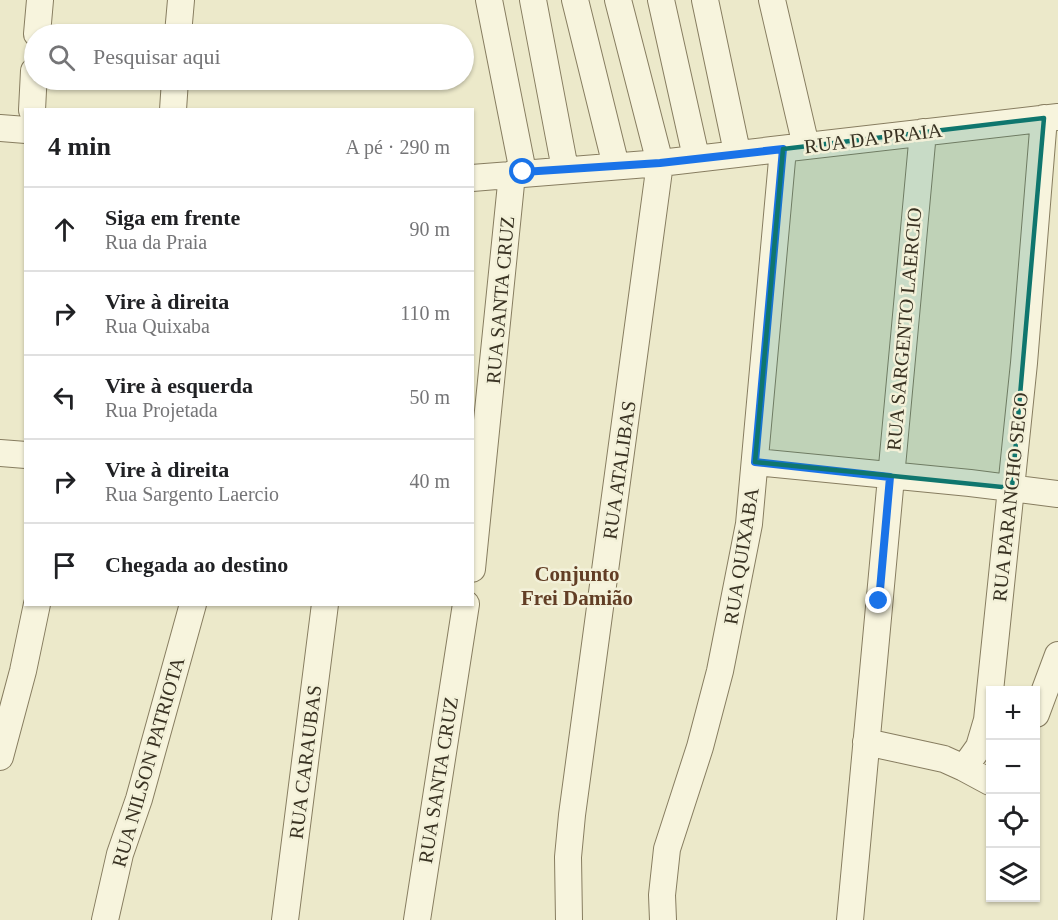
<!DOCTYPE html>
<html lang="pt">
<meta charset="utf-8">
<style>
:root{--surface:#fff;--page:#f2f2f2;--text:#202124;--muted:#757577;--line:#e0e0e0}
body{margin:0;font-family:"Times New Roman",serif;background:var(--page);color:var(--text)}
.controls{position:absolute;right:18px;bottom:18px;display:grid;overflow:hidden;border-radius:0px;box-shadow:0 2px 4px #0004}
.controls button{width:54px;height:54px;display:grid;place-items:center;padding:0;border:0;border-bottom:2px solid var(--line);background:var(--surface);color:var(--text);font:30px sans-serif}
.stop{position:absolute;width:18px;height:18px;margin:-14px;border:4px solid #1a73e8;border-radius:50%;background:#fff}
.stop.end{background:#1a73e8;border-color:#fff;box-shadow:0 2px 6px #0008}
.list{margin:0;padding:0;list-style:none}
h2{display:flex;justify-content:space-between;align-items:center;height:78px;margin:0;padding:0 24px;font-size:26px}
h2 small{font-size:20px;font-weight:400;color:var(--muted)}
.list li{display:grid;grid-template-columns:39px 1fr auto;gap:18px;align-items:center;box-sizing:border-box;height:84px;padding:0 24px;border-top:2px solid var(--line)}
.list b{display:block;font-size:22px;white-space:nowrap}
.list p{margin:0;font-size:20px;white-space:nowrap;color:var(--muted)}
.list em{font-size:20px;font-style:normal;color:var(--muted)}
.icon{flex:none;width:33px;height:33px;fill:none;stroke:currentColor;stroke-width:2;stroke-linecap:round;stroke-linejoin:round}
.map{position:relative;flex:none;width:1058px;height:920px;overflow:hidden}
.search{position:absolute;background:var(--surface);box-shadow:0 2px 4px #0004;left:24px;top:24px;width:450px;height:66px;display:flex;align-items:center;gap:15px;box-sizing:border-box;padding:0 21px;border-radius:33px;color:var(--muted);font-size:22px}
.panel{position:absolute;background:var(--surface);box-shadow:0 2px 4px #0004;left:24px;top:108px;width:450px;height:498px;border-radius:0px}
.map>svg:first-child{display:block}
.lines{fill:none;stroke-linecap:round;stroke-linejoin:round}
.minor-casing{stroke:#877d60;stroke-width:28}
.minor{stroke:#f7f4dd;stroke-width:26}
.route{stroke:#1a73e8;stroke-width:8}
.marked{fill:#0f766e;fill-opacity:0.2;stroke:#0f766e;stroke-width:4.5;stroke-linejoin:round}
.labels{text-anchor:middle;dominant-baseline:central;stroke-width:5;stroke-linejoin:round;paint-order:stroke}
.street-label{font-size:20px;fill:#393222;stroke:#f3f1d9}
.neighbourhood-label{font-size:21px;font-weight:bold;fill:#623e25;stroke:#f3f1d9}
</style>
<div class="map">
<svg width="1058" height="920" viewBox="0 0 1058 920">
<rect width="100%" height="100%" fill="#ece9ca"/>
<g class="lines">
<defs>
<path id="minor" d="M 489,0 L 523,172
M 533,0 L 565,169
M 575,0 L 616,166
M 661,0 L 696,157
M 705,0 L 737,152
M 772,0 L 806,146
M 37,34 L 40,0
M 178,34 L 181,0
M 32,110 L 34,71
M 173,110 L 175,80
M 0,128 L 26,130
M 472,178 L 660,163 L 1058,117
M 0,453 L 26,455
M 755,462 L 970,483 L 1058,494
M 472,569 L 512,174
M 1036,714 L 1058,655
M 866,742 L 944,759 L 964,768 L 979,747 L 987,720 L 1024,363 L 1044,118
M 0,757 L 23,671 L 37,604
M 964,768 L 990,782
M 105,920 L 120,854 L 139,799 L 193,604
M 285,920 L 325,604
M 417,920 L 466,604
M 569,920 L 568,857 L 572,815 L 660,163 L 618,0
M 663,920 L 662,895 L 667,849 L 700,747 L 720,671 L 749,524 L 783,149
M 850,920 L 923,132"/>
</defs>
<use href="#minor" class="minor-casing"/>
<use href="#minor" class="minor"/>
</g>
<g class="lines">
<path class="route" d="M 523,172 L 660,163 L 783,149 L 755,462 L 890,477 L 879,601"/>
</g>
<path class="marked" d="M 1044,118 L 1012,488 L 755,462 L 783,149 Z"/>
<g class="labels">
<g class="street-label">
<text transform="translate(873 138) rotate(-7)">RUA DA PRAIA</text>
<text transform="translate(500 300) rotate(-85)">RUA SANTA CRUZ</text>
<text transform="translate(904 329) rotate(-85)">RUA SARGENTO LAERCIO</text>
<text transform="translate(619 470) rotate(-82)">RUA ATALIBAS</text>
<text transform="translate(1010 497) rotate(-84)">RUA PARANCHO SECO</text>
<text transform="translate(741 556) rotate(-81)">RUA QUIXABA</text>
<text transform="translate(148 762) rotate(-74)">RUA NILSON PATRIOTA</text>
<text transform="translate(305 762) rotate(-83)">RUA CARAUBAS</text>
<text transform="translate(438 780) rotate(-81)">RUA SANTA CRUZ</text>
</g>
<g class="neighbourhood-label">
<text x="577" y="574">Conjunto<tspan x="577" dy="24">Frei Damião</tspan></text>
</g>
</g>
</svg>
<div class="controls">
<button>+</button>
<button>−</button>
<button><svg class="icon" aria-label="locate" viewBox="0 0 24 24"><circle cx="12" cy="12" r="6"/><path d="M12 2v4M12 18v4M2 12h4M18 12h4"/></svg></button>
<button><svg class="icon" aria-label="layers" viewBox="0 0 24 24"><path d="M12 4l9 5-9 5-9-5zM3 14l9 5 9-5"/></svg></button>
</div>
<div class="stop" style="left:523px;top:172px"></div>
<div class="stop end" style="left:879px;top:601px"></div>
<div class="search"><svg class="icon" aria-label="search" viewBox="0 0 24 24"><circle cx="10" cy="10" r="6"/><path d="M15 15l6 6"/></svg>Pesquisar aqui</div>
<section class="panel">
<h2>4 min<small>A pé · 290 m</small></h2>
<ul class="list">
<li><svg class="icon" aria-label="ahead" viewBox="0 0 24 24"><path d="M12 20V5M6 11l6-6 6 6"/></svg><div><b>Siga em frente</b><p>Rua da Praia</p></div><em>90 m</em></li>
<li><svg class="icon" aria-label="right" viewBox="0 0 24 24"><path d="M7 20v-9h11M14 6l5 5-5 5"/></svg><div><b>Vire à direita</b><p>Rua Quixaba</p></div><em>110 m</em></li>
<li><svg class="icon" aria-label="left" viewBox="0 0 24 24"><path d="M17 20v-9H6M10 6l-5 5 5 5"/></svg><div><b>Vire à esquerda</b><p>Rua Projetada</p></div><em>50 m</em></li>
<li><svg class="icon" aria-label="right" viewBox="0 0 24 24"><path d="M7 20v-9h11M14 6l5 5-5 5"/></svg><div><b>Vire à direita</b><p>Rua Sargento Laercio</p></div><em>40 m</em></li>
<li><svg class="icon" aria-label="arrive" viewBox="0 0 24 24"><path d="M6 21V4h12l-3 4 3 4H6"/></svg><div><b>Chegada ao destino</b></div></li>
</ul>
</section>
</div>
